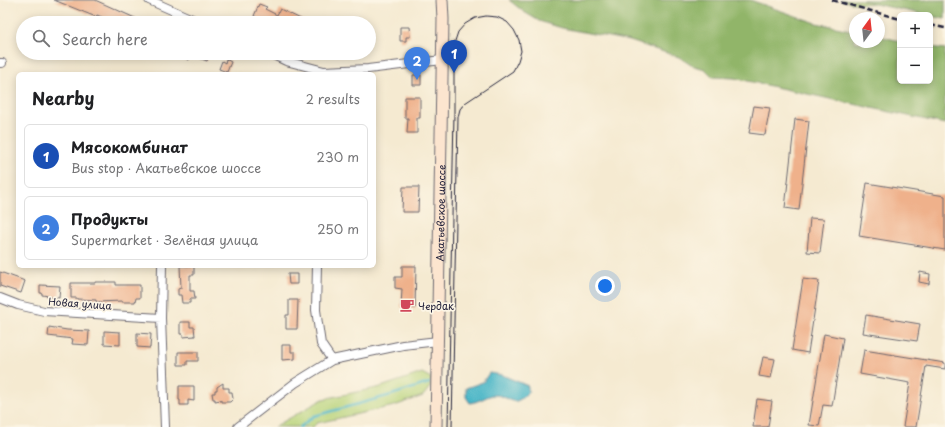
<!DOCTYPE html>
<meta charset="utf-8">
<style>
:root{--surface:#fff;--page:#f6f6f6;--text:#202124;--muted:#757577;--line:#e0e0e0;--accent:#d1495b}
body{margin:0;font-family:"Playpen Sans",sans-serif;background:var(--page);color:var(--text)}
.controls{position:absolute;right:12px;top:12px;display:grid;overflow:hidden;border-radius:6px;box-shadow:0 2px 10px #0003}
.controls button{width:36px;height:36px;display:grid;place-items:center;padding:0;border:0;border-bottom:1px solid var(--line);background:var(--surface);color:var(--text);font:20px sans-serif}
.compass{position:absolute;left:849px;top:12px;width:36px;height:36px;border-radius:50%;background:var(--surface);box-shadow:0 2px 10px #0003;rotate:15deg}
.you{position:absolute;left:605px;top:286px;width:14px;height:14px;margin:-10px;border:3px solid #fff;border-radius:50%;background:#1a73e8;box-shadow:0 0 0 6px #1a73e833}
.badge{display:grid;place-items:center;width:26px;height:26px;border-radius:50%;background:var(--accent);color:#fff;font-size:13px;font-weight:700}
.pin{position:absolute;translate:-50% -33px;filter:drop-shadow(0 1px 2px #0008)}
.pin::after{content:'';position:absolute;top:21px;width:14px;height:12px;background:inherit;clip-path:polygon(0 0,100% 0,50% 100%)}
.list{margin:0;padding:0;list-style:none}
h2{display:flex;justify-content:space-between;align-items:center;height:52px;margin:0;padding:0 16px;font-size:17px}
h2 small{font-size:13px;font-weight:400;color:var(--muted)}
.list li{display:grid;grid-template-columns:26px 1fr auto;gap:12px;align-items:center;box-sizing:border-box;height:64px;margin:0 8px 8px;padding:0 8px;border:1px solid var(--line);border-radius:6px}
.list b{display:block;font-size:15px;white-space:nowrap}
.list p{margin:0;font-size:13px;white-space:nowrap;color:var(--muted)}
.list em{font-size:13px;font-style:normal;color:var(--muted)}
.icon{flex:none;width:22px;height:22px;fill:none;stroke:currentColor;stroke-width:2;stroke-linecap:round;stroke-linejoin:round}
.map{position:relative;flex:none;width:945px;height:427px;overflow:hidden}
.search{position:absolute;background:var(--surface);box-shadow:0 2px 10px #0003;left:16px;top:16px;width:360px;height:44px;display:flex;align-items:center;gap:10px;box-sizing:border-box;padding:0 14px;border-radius:22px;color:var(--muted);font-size:15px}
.panel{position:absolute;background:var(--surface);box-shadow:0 2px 10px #0003;left:16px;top:72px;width:360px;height:196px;border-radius:6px}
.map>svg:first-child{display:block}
.green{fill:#b7d379;stroke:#6c7a5a}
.forest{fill:#91b569;stroke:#5a6c52}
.water{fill:#4ab6c7;stroke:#366c81}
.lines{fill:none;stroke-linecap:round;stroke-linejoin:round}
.stream{stroke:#4ab6c7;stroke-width:2.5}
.building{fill:#efb18b}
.minor-casing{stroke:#6c6870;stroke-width:10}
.secondary-casing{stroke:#6c6870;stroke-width:13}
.minor{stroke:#fff;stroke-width:8}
.secondary{stroke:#fce5cf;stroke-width:11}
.tram{stroke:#22223b;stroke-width:1}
.rail{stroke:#22223b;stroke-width:2.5;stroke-dasharray:6 3;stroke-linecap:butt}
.labels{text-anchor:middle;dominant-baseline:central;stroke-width:3.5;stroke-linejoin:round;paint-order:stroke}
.street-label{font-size:10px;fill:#22223b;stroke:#fcf5e5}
.poi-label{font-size:10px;fill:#22223b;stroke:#fcf5e5;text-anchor:start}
</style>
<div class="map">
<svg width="945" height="427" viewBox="0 0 945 427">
<rect width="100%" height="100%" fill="#fcf5e5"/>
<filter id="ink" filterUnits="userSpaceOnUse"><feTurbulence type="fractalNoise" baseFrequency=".025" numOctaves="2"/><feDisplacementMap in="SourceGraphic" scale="8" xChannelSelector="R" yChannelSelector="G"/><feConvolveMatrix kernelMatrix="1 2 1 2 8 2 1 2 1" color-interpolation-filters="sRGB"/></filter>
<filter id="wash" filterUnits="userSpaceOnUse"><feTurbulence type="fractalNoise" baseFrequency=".012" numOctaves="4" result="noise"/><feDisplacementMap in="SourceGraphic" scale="16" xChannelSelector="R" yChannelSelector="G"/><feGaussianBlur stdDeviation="0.9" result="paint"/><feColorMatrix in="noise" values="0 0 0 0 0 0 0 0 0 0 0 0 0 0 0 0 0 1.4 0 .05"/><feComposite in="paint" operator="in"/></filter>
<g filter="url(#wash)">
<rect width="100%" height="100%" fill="#f5ead1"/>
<path class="green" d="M 841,0 L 862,0 L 875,4 L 851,3 Z
M 422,373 L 431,378 L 430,387 L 423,396 L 394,406 L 317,423 L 313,427 L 274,427 L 323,399 L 381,387 Z"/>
<path class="forest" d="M 509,0 L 750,0 L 816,23 L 855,31 L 855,42 L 879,42 L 879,36 L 900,41 L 900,81 L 930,81 L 930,47 L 945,49 L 945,124 L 734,78 L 713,77 L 705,69 L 691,65 L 679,57 L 630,41 L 562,28 L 539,21 L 524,12 Z
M 862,0 L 945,0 L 945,19 L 875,4 Z"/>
<path class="water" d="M 489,373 L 502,375 L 528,386 L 528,392 C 511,411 511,395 494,395 C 488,395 479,402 470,403 L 466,397 L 466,388 L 483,382 Z"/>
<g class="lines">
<path class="stream" d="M 300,427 L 314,416 L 391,395 L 429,383"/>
</g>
<g id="blocks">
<path class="building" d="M 54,0 L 95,0 L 146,23 L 116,23 L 97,15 L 96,17 Z
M 259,4 L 267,7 L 265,9 L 277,15 L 280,9 L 309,23 L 268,23 L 254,16 Z
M 400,27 L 409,27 L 410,37 L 406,37 L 406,41 L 400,41 Z
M 172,53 L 210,53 L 207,61 L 191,55 L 189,60 Z
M 226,59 L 231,62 L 227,72 L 219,69 L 222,61 L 225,63 Z
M 413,75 L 421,75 L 421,85 L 413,85 Z
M 405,97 L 420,97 L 420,118 L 417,118 L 417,133 L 407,133 L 408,118 L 405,118 Z
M 754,106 L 770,108 L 765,135 L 749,133 Z
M 795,119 L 809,121 L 799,210 L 785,208 Z
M 867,183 L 945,196 L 945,250 L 859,236 Z
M 403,187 L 419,187 L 418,212 L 402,212 Z
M 810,218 L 824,219 L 820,253 L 807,252 Z
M 180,266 L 194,266 L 194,275 L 190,275 L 190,291 L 194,291 L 195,299 L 190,299 L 190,303 L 182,303 L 181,295 L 178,295 L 178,289 L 181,288 Z
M 402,266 L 416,266 L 415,308 L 401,307 L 402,289 L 395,288 L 395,277 L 402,277 Z
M 0,272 L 25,281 L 21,293 L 0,286 Z
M 920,272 L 930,274 L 929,284 L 919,282 Z
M 288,274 L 297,274 L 297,284 L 289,284 Z
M 803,279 L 819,281 L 808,353 L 792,350 Z
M 95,282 L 116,282 L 116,285 L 140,285 L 140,298 L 136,298 L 135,302 L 122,302 L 122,301 L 96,302 L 96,300 L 77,299 L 77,298 L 71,298 L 71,283 L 95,283 Z
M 40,285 L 60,286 L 59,298 L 49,297 L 49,296 L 42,295 L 42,293 L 40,293 Z
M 289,300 L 298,300 L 297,329 L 286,329 L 286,315 L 289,315 Z
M 866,315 L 920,324 L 917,341 L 863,333 Z
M 180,322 L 190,322 L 190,327 L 194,327 L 195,336 L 183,337 L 183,334 L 180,334 Z
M 49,327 L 67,330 L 89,331 L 88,345 L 72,344 L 73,339 L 48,336 Z
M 104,331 L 120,332 L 120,345 L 104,344 Z
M 137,333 L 151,334 L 150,348 L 137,347 Z
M 824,334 L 843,338 L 832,406 L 823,405 L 819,426 L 809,425 Z
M 282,345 L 291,345 L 291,352 L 295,352 L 295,359 L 282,360 Z
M 864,350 L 945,363 L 945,369 L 926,366 L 916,427 L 903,427 L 910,383 L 860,374 Z
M 178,352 L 198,352 L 198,361 L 187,361 L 187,365 L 178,365 Z
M 763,357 L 775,359 L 771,378 L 759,376 Z
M 223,383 L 223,388 L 229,388 L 229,392 L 232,392 L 233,399 L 230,402 L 221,402 L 221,400 L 215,401 L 215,399 L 213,399 L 212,393 L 215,393 L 215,390 L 217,390 L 217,387 Z
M 179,386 L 194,386 L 194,401 L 188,400 L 188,405 L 180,405 L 180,400 L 179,400 Z
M 757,399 L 772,401 L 768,427 L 753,427 Z"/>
</g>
</g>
<g filter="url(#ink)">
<use href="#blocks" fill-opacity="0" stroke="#6c6870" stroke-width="1"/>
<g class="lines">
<defs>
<path id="minor" d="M 149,0 L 201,23
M 269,53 L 286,61 L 324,71 L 368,69 L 442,60
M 0,63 L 2,63
M 162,266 L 161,318 L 165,427
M 317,266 L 316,310 L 321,344 L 332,360
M 0,298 L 18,305 L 44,311 L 161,318
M 238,427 L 295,383 L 332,360 L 403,345 L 438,341"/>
<g id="secondary">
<path id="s1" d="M 436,427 L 443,19 L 442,0"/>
</g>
</defs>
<use href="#minor" class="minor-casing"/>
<use href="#secondary" class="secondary-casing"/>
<use href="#minor" class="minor"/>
<use href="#secondary" class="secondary"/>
<path class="tram" d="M 448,427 L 454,113 L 454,44 L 458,32 L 465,24 L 475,18 L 486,16 L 497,17 L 507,22 L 514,30 L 519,40 L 521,51 L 518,61 L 513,71 L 465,103 L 460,109 L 458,117 L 452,427"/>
<path class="rail" d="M 832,0 L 900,19
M 930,25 L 945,28"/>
</g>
</g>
<defs>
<symbol id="cafe-bare" viewBox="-9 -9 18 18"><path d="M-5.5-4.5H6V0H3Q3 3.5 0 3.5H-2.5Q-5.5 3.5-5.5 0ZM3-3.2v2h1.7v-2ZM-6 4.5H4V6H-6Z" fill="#d1495b" stroke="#fcf5e5" stroke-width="2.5" paint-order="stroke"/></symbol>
</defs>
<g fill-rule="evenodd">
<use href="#cafe-bare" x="397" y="295" width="20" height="20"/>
</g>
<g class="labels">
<g class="street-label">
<text stroke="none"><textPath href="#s1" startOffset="214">Акатьевское шоссе</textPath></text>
<text transform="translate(80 303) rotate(4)">Новая улица</text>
</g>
<g class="poi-label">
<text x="418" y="305">Чердак</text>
</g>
</g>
</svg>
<div class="controls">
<button>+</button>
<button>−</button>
</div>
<svg class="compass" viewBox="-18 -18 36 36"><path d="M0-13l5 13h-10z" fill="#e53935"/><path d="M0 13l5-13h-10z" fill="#757577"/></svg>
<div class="you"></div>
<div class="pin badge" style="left:454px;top:73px;background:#1a4fb4">1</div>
<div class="pin badge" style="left:417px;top:80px;background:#3f7fe0">2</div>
<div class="search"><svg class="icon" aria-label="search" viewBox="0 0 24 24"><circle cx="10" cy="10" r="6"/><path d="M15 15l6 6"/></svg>Search here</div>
<section class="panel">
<h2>Nearby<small>2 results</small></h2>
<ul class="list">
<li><span class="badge" style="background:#1a4fb4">1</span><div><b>Мясокомбинат</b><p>Bus stop · Акатьевское шоссе</p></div><em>230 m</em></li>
<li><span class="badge" style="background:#3f7fe0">2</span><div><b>Продукты</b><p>Supermarket · Зелёная улица</p></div><em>250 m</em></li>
</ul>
</section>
</div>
